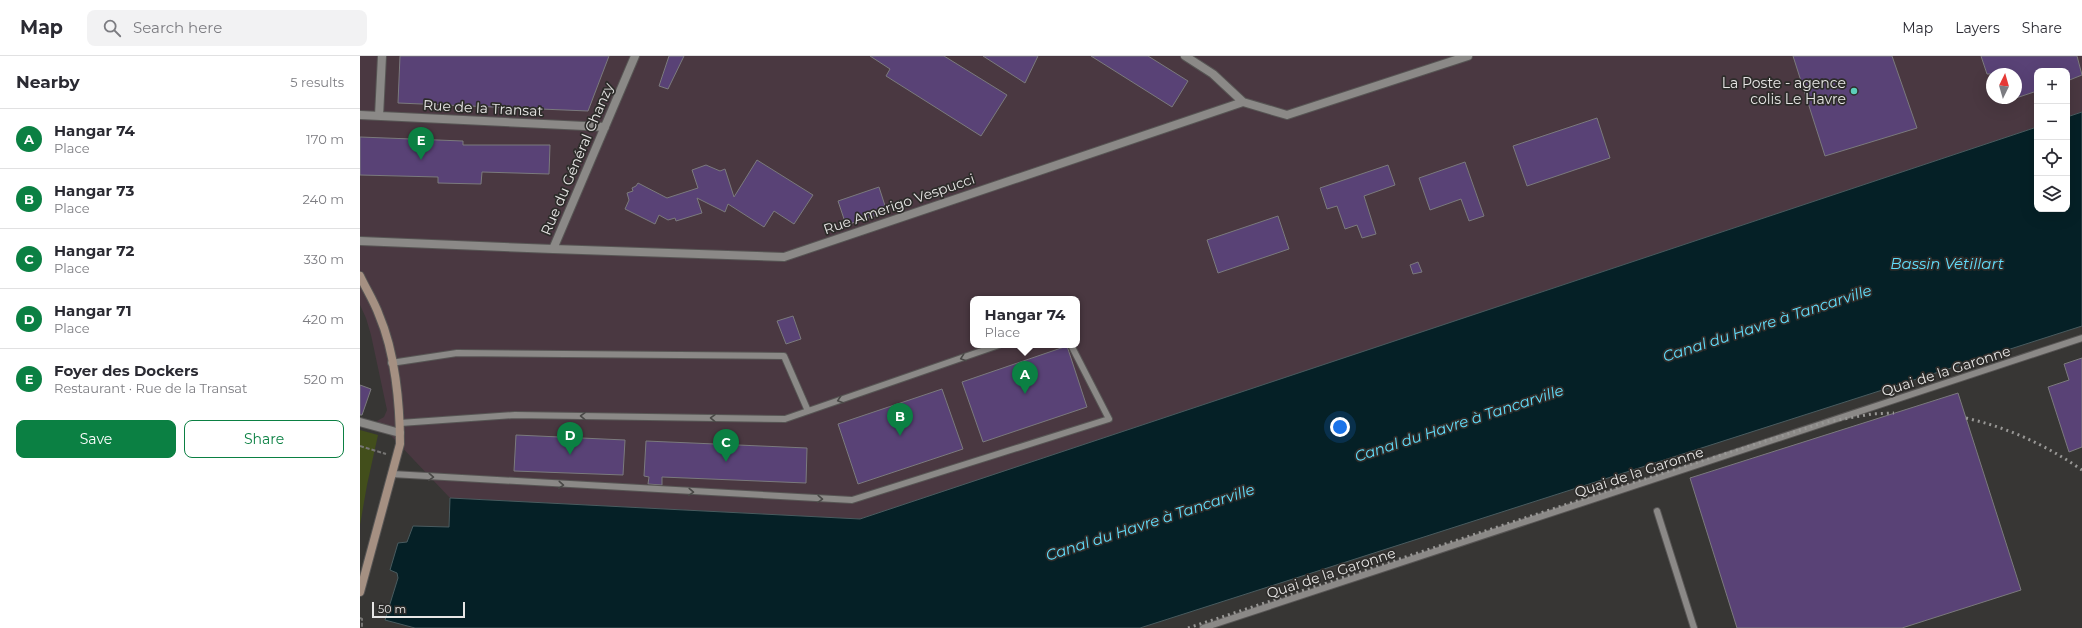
<!DOCTYPE html>
<meta charset="utf-8">
<style>
:root{--surface:#fff;--page:#f2f2f3;--text:#2b2b33;--muted:#7c7c81;--line:#e1e1e2;--accent:#0b8043}
body{margin:0;font-family:Montserrat,sans-serif;background:var(--page);color:var(--text)}
.controls{position:absolute;right:12px;top:12px;display:grid;overflow:hidden;border-radius:8px;box-shadow:0 4px 16px #0002}
.controls button{width:36px;height:36px;display:grid;place-items:center;padding:0;border:0;border-bottom:1px solid var(--line);background:var(--surface);color:var(--text);font:20px sans-serif}
.compass{position:absolute;left:1626px;top:12px;width:36px;height:36px;border-radius:50%;background:var(--surface);box-shadow:0 4px 16px #0002;rotate:5deg}
.scale{position:absolute;left:12px;bottom:10px;width:93px;box-sizing:border-box;padding-left:4px;border:2px solid #e7e6e5;border-top:0;font-size:11px;line-height:14px;white-space:nowrap;color:#e7e6e5;-webkit-text-stroke:3px #2d2c2a;paint-order:stroke}
.you{position:absolute;left:980px;top:371px;width:14px;height:14px;margin:-10px;border:3px solid #fff;border-radius:50%;background:#1a73e8;box-shadow:0 0 0 6px #1a73e833}
.badge{display:grid;place-items:center;width:26px;height:26px;border-radius:50%;background:var(--accent);color:#fff;font-size:13px;font-weight:700}
.pin{position:absolute;translate:-50% -33px;filter:drop-shadow(0 1px 2px #0008)}
.pin::after{content:'';position:absolute;top:21px;width:14px;height:12px;background:inherit;clip-path:polygon(0 0,100% 0,50% 100%)}
.popup{position:absolute;left:610px;top:240px;width:110px;height:52px;box-sizing:border-box;display:grid;place-content:center;border-radius:8px;background:var(--surface);filter:drop-shadow(0 1px 3px #0005);font-size:13px;white-space:nowrap;color:var(--muted)}
.popup b{font-size:15px;color:var(--text)}
.popup::after{content:'';position:absolute;left:50%;top:100%;margin-left:-8px;border:8px solid transparent;border-top-color:var(--surface)}
.list{margin:0;padding:0;list-style:none}
h2{display:flex;justify-content:space-between;align-items:center;height:52px;margin:0;padding:0 16px;font-size:17px}
h2 small{font-size:13px;font-weight:400;color:var(--muted)}
.list li{display:grid;grid-template-columns:26px 1fr auto;gap:12px;align-items:center;box-sizing:border-box;height:60px;padding:0 16px;border-top:1px solid var(--line)}
.list b{display:block;font-size:15px;white-space:nowrap}
.list p{margin:0;font-size:13px;white-space:nowrap;color:var(--muted)}
.list em{font-size:13px;font-style:normal;color:var(--muted)}
.actions{display:flex;gap:8px;padding:12px 16px}
.actions a{flex:1;padding:9px 0;border:1px solid var(--accent);border-radius:8px;text-align:center;font-size:14px;color:var(--accent)}
.actions .main{background:var(--accent);color:#fff}
.icon{flex:none;width:22px;height:22px;fill:none;stroke:currentColor;stroke-width:2;stroke-linecap:round;stroke-linejoin:round}
.map{position:relative;flex:none;width:1722px;height:572px;overflow:hidden}
header{display:flex;align-items:center;gap:24px;box-sizing:border-box;height:56px;padding:0 20px;background:var(--surface);border-bottom:1px solid var(--line)}
header strong{font-size:19px}
nav{display:flex;gap:22px;margin-inline-start:auto;font-size:14px}
.search{width:280px;height:36px;background:var(--page);display:flex;align-items:center;gap:10px;box-sizing:border-box;padding:0 14px;border-radius:8px;color:var(--muted);font-size:15px}
main{display:flex}
aside{flex:1;background:var(--surface)}
.map>svg:first-child{display:block}
.industrial{fill:#4a3841;fill-rule:evenodd}
.green{fill:#424e1b}
.water{fill:#052026;stroke:#495b5f}
.building{fill:#594276;stroke:#7b7a7d}
.lines{fill:none;stroke-linecap:round;stroke-linejoin:round}
.lane-casing{stroke:#575554;stroke-width:8}
.street-casing{stroke:#575554;stroke-width:10}
.secondary-casing{stroke:#575554;stroke-width:10}
.path{stroke:#767573;stroke-width:2;stroke-dasharray:4 2;stroke-linecap:butt}
.lane{stroke:#8b8987;stroke-width:6}
.street{stroke:#8b8987;stroke-width:8}
.secondary{stroke:#a59082;stroke-width:8}
.rail{stroke:#989795;stroke-width:3;stroke-dasharray:2 4;stroke-linecap:butt}
.oneway{stroke:#494846}
.poi-dot{fill:#5cceba;stroke:#2d2c2a;stroke-width:1.5}
.labels{text-anchor:middle;dominant-baseline:central;stroke-width:3.5;stroke-linejoin:round;paint-order:stroke}
.poi-label{font-size:14px;fill:#e7e6e5;stroke:#2d2c2a;text-anchor:end}
.street-label{font-size:14px;fill:#e7e6e5;stroke:#2d2c2a}
.water-label{font-size:15px;font-style:italic;fill:#62defc;stroke:#2d2c2a}
</style>
<header>
<strong>Map</strong>
<div class="search"><svg class="icon" aria-label="search" viewBox="0 0 24 24"><circle cx="10" cy="10" r="6"/><path d="M15 15l6 6"/></svg>Search here</div>
<nav><a>Map</a><a>Layers</a><a>Share</a></nav>
</header>
<main>
<aside>
<h2>Nearby<small>5 results</small></h2>
<ul class="list">
<li><span class="badge">A</span><div><b>Hangar 74</b><p>Place</p></div><em>170 m</em></li>
<li><span class="badge">B</span><div><b>Hangar 73</b><p>Place</p></div><em>240 m</em></li>
<li><span class="badge">C</span><div><b>Hangar 72</b><p>Place</p></div><em>330 m</em></li>
<li><span class="badge">D</span><div><b>Hangar 71</b><p>Place</p></div><em>420 m</em></li>
<li><span class="badge">E</span><div><b>Foyer des Dockers</b><p>Restaurant · Rue de la Transat</p></div><em>520 m</em></li>
</ul>
<div class="actions"><a class="main">Save</a><a>Share</a></div>
</aside>
<div class="map">
<svg width="1722" height="572" viewBox="0 0 1722 572">
<rect width="100%" height="100%" fill="#373634"/>
<path class="industrial" d="M 0,0 L 1722,0 L 1722,56 L 1707,61 L 1707,15 L 1677,15 L 1677,71 L 500,463 L 90,442 L 17,365 L 24,361 L 27,354 L 11,279 L 6,262 L 0,249 ZM 1632,18 L 1656,18 L 1656,42 L 1632,42 ZM 613,243 L 717,243 L 717,289 L 613,289 Z"/>
<path class="green" d="M 0,374 L 18,379 L 7,429 L 0,469 Z"/>
<path class="water" d="M 1722,56 L 1722,270 L 780,572 L 55,572 L 25,564 L 38,522 L 37,517 L 30,514 L 38,487 L 47,486 L 53,470 L 89,471 L 90,442 L 500,463 L 1677,71 L 1677,153 L 1707,153 L 1707,61 Z"/>
<path class="building" d="M 40,0 L 249,0 L 228,55 L 38,47 Z
M 309,0 L 324,0 L 308,33 L 299,30 Z
M 510,0 L 584,0 L 647,39 L 621,80 L 526,20 L 530,13 Z
M 623,0 L 678,0 L 665,27 Z
M 731,0 L 788,0 L 828,25 L 812,51 Z
M 1433,0 L 1532,0 L 1557,72 L 1465,100 Z
M 1621,0 L 1717,0 L 1722,19 L 1707,25 L 1707,15 L 1677,15 L 1677,35 L 1656,42 L 1656,18 L 1627,18 Z
M 1237,62 L 1250,102 L 1167,130 L 1153,90 Z
M 0,81 L 103,85 L 103,89 L 190,89 L 189,118 L 122,116 L 121,128 L 78,127 L 78,121 L 0,119 Z
M 397,104 L 453,139 L 434,168 L 414,155 L 404,171 L 368,148 L 365,156 L 337,142 L 342,157 L 316,165 L 315,162 L 308,164 L 299,159 L 295,168 L 265,153 L 269,144 L 267,137 L 273,135 L 272,132 L 276,130 L 278,127 L 307,142 L 338,132 L 332,114 L 346,109 L 360,115 L 365,113 L 374,141 Z
M 1105,106 L 1124,160 L 1109,165 L 1101,143 L 1070,154 L 1059,122 Z
M 1028,109 L 1035,129 L 1004,140 L 1016,178 L 1002,182 L 997,169 L 985,173 L 977,150 L 967,153 L 960,132 Z
M 519,131 L 527,156 L 486,169 L 478,145 Z
M 918,160 L 929,193 L 858,217 L 847,184 Z
M 1058,206 L 1062,216 L 1053,218 L 1050,209 Z
M 433,260 L 441,283 L 426,288 L 417,265 Z
M 707,290 L 727,351 L 623,386 L 602,326 Z
M 1722,302 L 1722,391 L 1709,396 L 1688,331 L 1709,324 L 1704,308 Z
M 0,329 L 11,333 L 2,359 L 0,359 Z
M 582,333 L 603,393 L 498,428 L 478,368 Z
M 1598,337 L 1661,534 L 1542,572 L 1377,572 L 1330,422 Z
M 156,379 L 265,384 L 263,419 L 154,415 Z
M 286,385 L 447,392 L 446,427 L 302,421 L 302,429 L 288,428 L 289,421 L 284,420 Z"/>
<g class="lines">
<defs>
<path id="lane" d="M 31,307 L 97,297 L 424,300 L 448,355
M 40,367 L 155,359 L 425,363 L 639,289
M 32,418 L 492,444 L 749,363 L 711,289
M 1297,455 L 1334,572
M 843,572 L 1722,282"/>
<path id="street" d="M 825,0 L 853,18 L 883,46 L 927,59 L 1108,0
M 0,59 L 245,71
M 19,60 L 22,0
M 0,185 L 193,193 L 275,0
M 193,193 L 424,201 L 883,46
M 0,366 L 40,377"/>
<path id="secondary" d="M 0,220 C 6,233 14,245 19,259 C 35,296 40,348 40,388 L 0,536"/>
</defs>
<use href="#lane" class="lane-casing"/>
<use href="#street" class="street-casing"/>
<use href="#secondary" class="secondary-casing"/>
<path class="path" d="M 0,390 L 26,398
M 0,562 L 2,563 L 2,572"/>
<use href="#lane" class="lane"/>
<use href="#street" class="street"/>
<use href="#secondary" class="secondary"/>
<path class="rail" d="M 1606,362 C 1649,372 1686,389 1722,414
M 828,572 L 1263,430 L 1466,366 L 1512,358 L 1534,357"/>
</g>
<defs><path id="oneway-chevron" d="M-2-3.5L2.5 0L-2 3.5" fill="none" stroke-width="1.6" stroke-linecap="round" stroke-linejoin="round"/></defs>
<g class="oneway">
<use href="#oneway-chevron" transform="translate(603 302) rotate(161)"/>
<use href="#oneway-chevron" transform="translate(480 344) rotate(161)"/>
<use href="#oneway-chevron" transform="translate(223 360) rotate(-179)"/>
<use href="#oneway-chevron" transform="translate(353 362) rotate(-179)"/>
<use href="#oneway-chevron" transform="translate(71 421) rotate(4)"/>
<use href="#oneway-chevron" transform="translate(201 429) rotate(4)"/>
<use href="#oneway-chevron" transform="translate(331 436) rotate(3)"/>
<use href="#oneway-chevron" transform="translate(460 443) rotate(3)"/>
</g>
<circle class="poi-dot" cx="1494" cy="35" r="4"/>
<g class="labels">
<g class="poi-label">
<text x="1486" y="27">La Poste - agence<tspan x="1486" dy="16">colis Le Havre</tspan></text>
</g>
<g class="street-label">
<text transform="translate(123 52) rotate(3)">Rue de la Transat</text>
<text transform="translate(217 103) rotate(-67)">Rue du Général Chanzy</text>
<text transform="translate(539 148) rotate(-19)">Rue Amerigo Vespucci</text>
<text transform="translate(1586 315) rotate(-18)">Quai de la Garonne</text>
<text transform="translate(1279 416) rotate(-18)">Quai de la Garonne</text>
<text transform="translate(971 517) rotate(-18)">Quai de la Garonne</text>
</g>
<g class="water-label">
<text x="1587" y="207">Bassin Vétillart</text>
<text transform="translate(1407 267) rotate(-18)">Canal du Havre à Tancarville</text>
<text transform="translate(1099 367) rotate(-18)">Canal du Havre à Tancarville</text>
<text transform="translate(790 466) rotate(-18)">Canal du Havre à Tancarville</text>
</g>
</g>
</svg>
<div class="controls">
<button>+</button>
<button>−</button>
<button><svg class="icon" aria-label="locate" viewBox="0 0 24 24"><circle cx="12" cy="12" r="6"/><path d="M12 2v4M12 18v4M2 12h4M18 12h4"/></svg></button>
<button><svg class="icon" aria-label="layers" viewBox="0 0 24 24"><path d="M12 4l9 5-9 5-9-5zM3 14l9 5 9-5"/></svg></button>
</div>
<svg class="compass" viewBox="-18 -18 36 36"><path d="M0-13l5 13h-10z" fill="#e53935"/><path d="M0 13l5-13h-10z" fill="#7c7c81"/></svg>
<div class="scale">50 m</div>
<div class="you"></div>
<div class="pin badge" style="left:665px;top:338px">A</div>
<div class="popup"><b>Hangar 74</b>Place</div>
<div class="pin badge" style="left:540px;top:380px">B</div>
<div class="pin badge" style="left:366px;top:406px">C</div>
<div class="pin badge" style="left:210px;top:399px">D</div>
<div class="pin badge" style="left:61px;top:104px">E</div>
</div>
</main>
